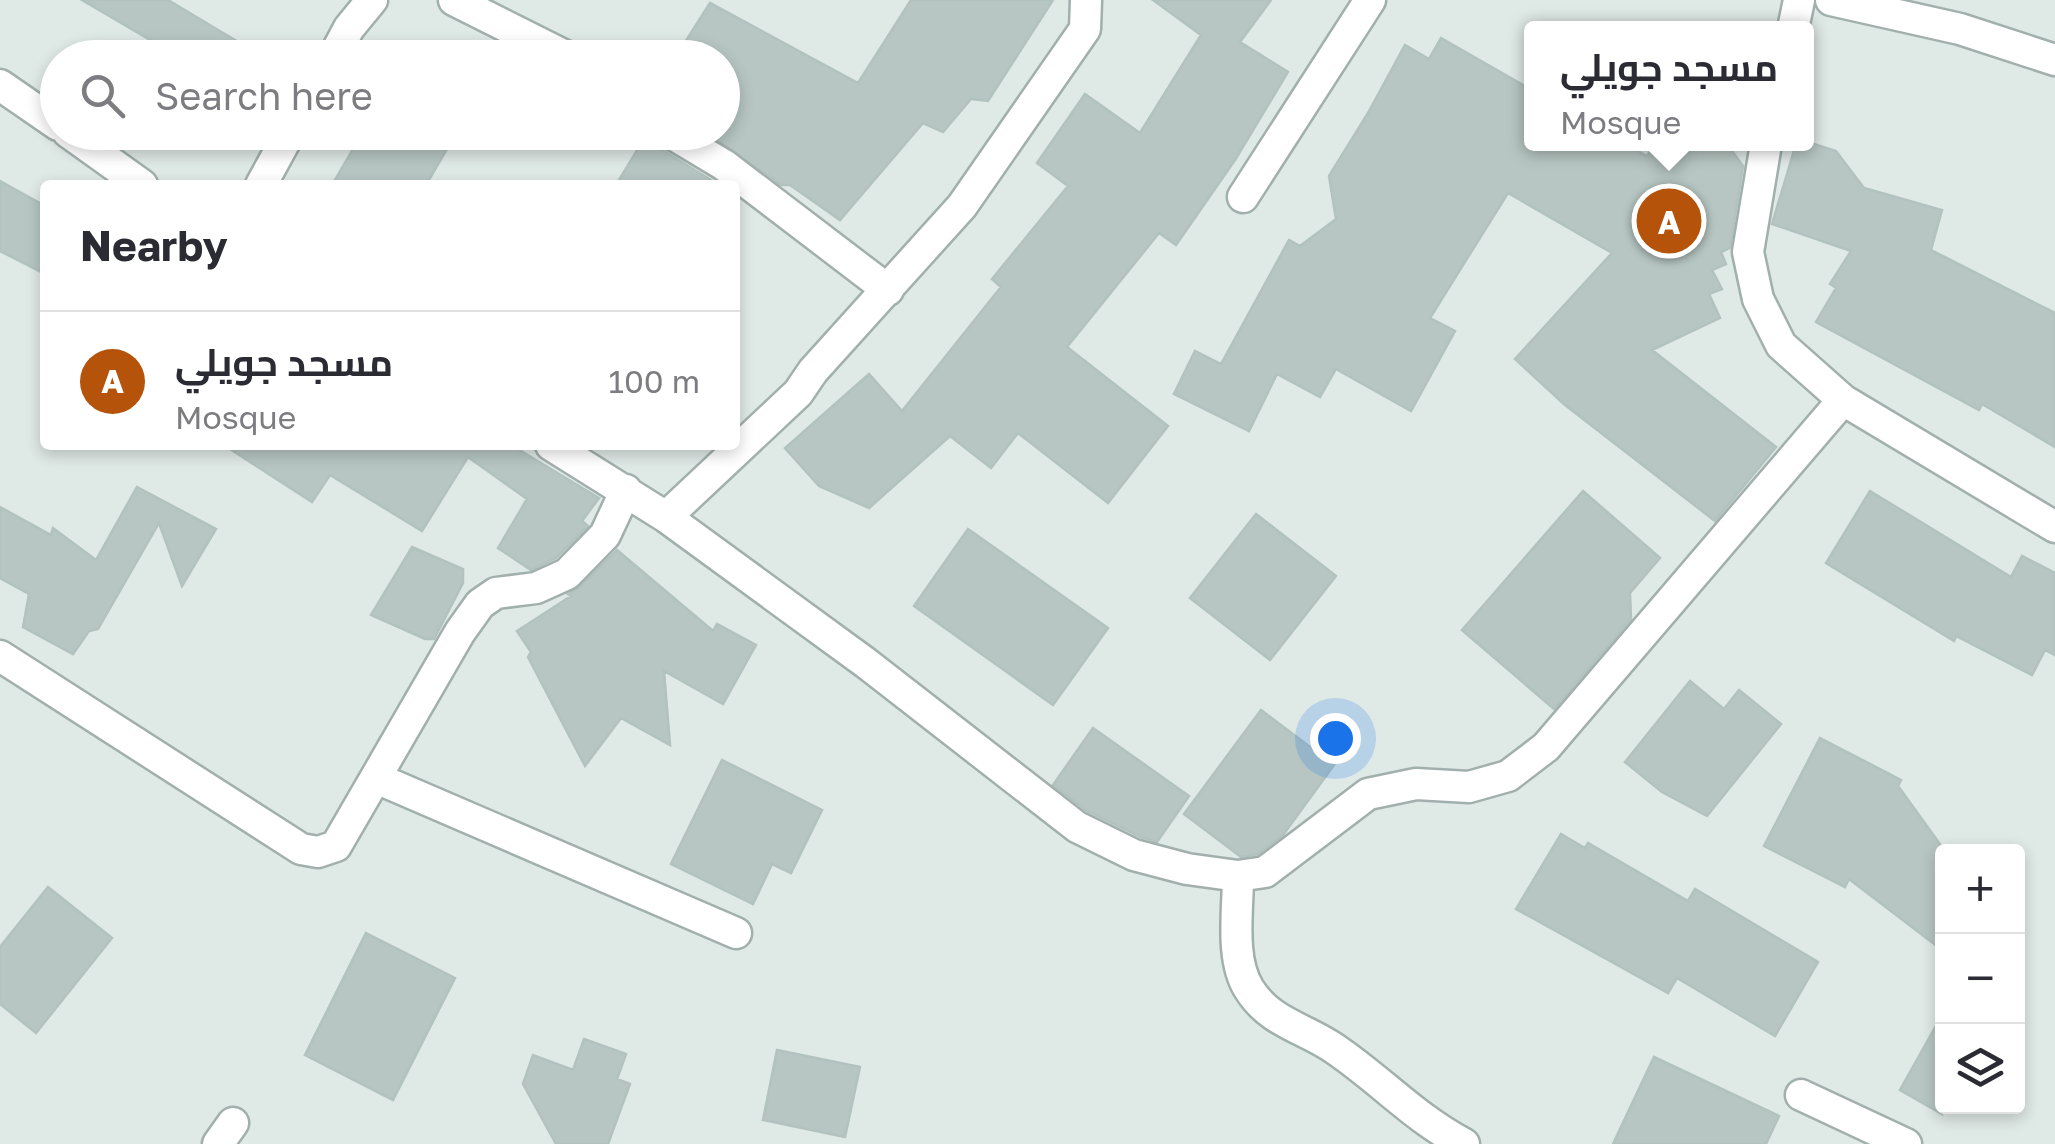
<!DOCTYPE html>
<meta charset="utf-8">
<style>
:root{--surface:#fff;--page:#f2f2f3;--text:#2b2b33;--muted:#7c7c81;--line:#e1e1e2;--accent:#b45309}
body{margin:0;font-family:"Golos Text",Cairo,sans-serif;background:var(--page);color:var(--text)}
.controls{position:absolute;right:30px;bottom:30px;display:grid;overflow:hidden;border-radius:10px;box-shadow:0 5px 15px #0003}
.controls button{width:90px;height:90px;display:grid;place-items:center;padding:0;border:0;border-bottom:2px solid var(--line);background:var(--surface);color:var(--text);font:50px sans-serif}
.you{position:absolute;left:1335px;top:738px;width:35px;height:35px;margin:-25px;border:8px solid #fff;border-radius:50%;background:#1a73e8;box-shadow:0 0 0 15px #1a73e833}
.badge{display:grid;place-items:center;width:65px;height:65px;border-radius:50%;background:var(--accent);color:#fff;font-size:32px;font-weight:700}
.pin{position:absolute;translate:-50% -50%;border:5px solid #fff;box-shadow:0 2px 10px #0006}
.popup{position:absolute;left:1524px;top:21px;width:290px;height:130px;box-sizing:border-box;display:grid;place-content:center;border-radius:10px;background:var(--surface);filter:drop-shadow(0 2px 8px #0005);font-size:32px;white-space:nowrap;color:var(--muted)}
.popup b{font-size:38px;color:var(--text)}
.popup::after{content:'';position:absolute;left:50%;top:100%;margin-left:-20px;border:20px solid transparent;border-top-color:var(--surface)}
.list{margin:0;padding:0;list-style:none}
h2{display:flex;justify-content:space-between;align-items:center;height:130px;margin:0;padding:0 40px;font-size:42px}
h2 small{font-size:32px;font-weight:400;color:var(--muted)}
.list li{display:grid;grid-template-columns:65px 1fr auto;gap:30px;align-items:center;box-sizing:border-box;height:140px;padding:0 40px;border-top:2px solid var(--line)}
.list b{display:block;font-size:38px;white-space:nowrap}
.list p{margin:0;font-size:32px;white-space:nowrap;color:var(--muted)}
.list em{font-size:32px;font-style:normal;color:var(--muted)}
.icon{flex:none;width:55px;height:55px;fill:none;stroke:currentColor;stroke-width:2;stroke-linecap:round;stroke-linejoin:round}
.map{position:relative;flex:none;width:2055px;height:1144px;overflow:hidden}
.search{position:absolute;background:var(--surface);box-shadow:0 5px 15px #0003;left:40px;top:40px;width:700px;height:110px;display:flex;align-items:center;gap:25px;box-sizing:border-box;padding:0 35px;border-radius:55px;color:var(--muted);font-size:38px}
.panel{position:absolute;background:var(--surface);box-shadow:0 5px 15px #0003;left:40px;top:180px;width:700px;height:270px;border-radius:10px}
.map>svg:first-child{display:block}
.building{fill:#b7c6c2;stroke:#b2c2be;stroke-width:2.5}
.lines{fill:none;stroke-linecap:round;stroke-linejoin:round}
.street-casing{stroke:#a2b0ad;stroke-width:35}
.street{stroke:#fff;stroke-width:30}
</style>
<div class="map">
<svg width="2055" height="1144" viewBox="0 0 2055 1144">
<rect width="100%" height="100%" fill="#dfe9e6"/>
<path class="building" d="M 82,0 L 168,0 L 265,58 L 181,58 Z
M 911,0 L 1053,0 L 988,101 L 971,99 L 943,132 L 923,123 L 840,220 L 790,185 L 781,185 L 706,132 L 722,132 L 722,58 L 675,58 L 710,3 L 858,83 Z
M 1153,0 L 1271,0 L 1240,42 L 1288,72 L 1235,160 L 1176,245 L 1159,233 L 1067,347 L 1168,426 L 1108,503 L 1018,433 L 991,468 L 950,436 L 869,508 L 819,486 L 785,448 L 869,374 L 902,411 L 1001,287 L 992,279 L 1068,186 L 1037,163 L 1085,94 L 1140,133 L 1201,35 Z
M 1441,38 L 1532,90 L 1532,144 L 1624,144 L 1647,156 L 1655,144 L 1727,144 L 1743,166 L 1730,248 L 1721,252 L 1726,264 L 1712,270 L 1722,289 L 1709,294 L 1720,318 L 1652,350 L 1776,447 L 1715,521 L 1565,405 L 1515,359 L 1612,253 L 1508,193 L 1430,318 L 1455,331 L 1411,411 L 1336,369 L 1320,397 L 1277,374 L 1249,431 L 1174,394 L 1195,351 L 1221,364 L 1289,240 L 1300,246 L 1336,219 L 1329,176 L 1368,113 L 1405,45 L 1429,59 Z
M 363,132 L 457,132 L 426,185 L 332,185 Z
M 648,132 L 659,148 L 719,185 L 616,185 Z
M 1796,144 L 1814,144 L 1836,151 L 1864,188 L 1942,210 L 1931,250 L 2055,313 L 2055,447 L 1982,404 L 1979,410 L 1816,322 L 1836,288 L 1830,284 L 1851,251 L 1772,224 Z
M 0,181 L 45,206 L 45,274 L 0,251 Z
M 224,445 L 511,445 L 599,498 L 582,521 L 588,526 L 556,558 L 531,570 L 498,548 L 527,499 L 468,457 L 422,531 L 330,475 L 312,502 Z
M 137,487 L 216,529 L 182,586 L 159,523 L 98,629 L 89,631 L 73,654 L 23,627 L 29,594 L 0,578 L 0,507 L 51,535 L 53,528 L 96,560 Z
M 1583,491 L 1660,558 L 1630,593 L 1631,619 L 1554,709 L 1462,630 Z
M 1870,491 L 2011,577 L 2022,556 L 2055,573 L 2055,655 L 2045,650 L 2032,675 L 1956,636 L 1954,641 L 1826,563 Z
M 1256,514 L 1336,576 L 1270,660 L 1190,598 Z
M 968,529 L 1108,628 L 1053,705 L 914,606 Z
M 412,547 L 463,569 L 463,583 L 434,639 L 425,639 L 371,615 Z
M 617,550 L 713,631 L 717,624 L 756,645 L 723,704 L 664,671 L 670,745 L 621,718 L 585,766 L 528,657 L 531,652 L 517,631 L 571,596 L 568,594 L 580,587 Z
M 1690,681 L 1724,709 L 1739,690 L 1781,724 L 1707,816 L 1662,792 L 1625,762 Z
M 1261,710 L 1334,765 L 1283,835 L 1258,854 L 1241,857 L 1184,814 Z
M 1093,728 L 1189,796 L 1157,842 L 1141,837 L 1087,811 L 1053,785 Z
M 1820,738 L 1901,780 L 1898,786 L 1942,847 L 1942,950 L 1849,879 L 1845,887 L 1764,846 Z
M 722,760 L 822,810 L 791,873 L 772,864 L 753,904 L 671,864 Z
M 1561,834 L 1585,848 L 1588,843 L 1688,901 L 1695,889 L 1818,962 L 1775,1036 L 1677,978 L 1668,993 L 1516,909 Z
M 48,887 L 112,938 L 36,1033 L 0,1004 L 0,947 Z
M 366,933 L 455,978 L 393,1100 L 305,1055 Z
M 1942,1015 L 1942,1114 L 1900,1090 Z
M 584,1039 L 626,1054 L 617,1079 L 630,1084 L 608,1144 L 556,1144 L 523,1084 L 533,1055 L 573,1070 Z
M 777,1050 L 860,1067 L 845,1137 L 763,1120 Z
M 1654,1057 L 1779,1116 L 1766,1144 L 1613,1144 Z"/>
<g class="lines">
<defs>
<path id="street" d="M 454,0 L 569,58
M 1831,0 L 1960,29 L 2055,60
M 1793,29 L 1799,0
M 333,58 L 349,28 L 372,0
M 0,85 L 58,125
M 68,132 L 142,185
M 669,132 L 724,165 L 888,290
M 1766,144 L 1748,252 L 1758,299 L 1781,345 L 1843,400 L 2055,527
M 261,185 L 290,132
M 1243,197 L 1370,0
M 551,445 L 666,517 L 866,663 L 1077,827 L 1134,855 L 1187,869 L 1238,876 L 1265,872 L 1368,794 L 1416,784 L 1469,787 L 1508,776 L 1546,747 L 1843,400
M 666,517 L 798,393 L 813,371 L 962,206 L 1085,29 L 1086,0
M 0,656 L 301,849 L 318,852 L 336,846 L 460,632 L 480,604 L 496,593 L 536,588 L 567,574 L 605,535 L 626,490
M 376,778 L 736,933
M 1238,876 C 1238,910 1230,959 1249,989 C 1270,1023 1305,1028 1335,1049 C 1382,1081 1412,1116 1464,1144
M 1801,1095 L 1906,1144
M 218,1144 L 233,1123"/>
</defs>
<use href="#street" class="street-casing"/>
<use href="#street" class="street"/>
</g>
</svg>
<div class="controls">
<button>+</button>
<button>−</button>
<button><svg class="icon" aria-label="layers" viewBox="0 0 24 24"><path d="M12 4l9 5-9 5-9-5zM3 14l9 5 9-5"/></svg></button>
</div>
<div class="you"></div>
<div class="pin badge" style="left:1669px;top:221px">A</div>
<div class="popup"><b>مسجد جويلي</b>Mosque</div>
<div class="search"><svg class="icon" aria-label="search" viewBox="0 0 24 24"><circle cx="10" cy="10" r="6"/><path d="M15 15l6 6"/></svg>Search here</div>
<section class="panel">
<h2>Nearby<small></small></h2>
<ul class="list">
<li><span class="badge">A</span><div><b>مسجد جويلي</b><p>Mosque</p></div><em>100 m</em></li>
</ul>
</section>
</div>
